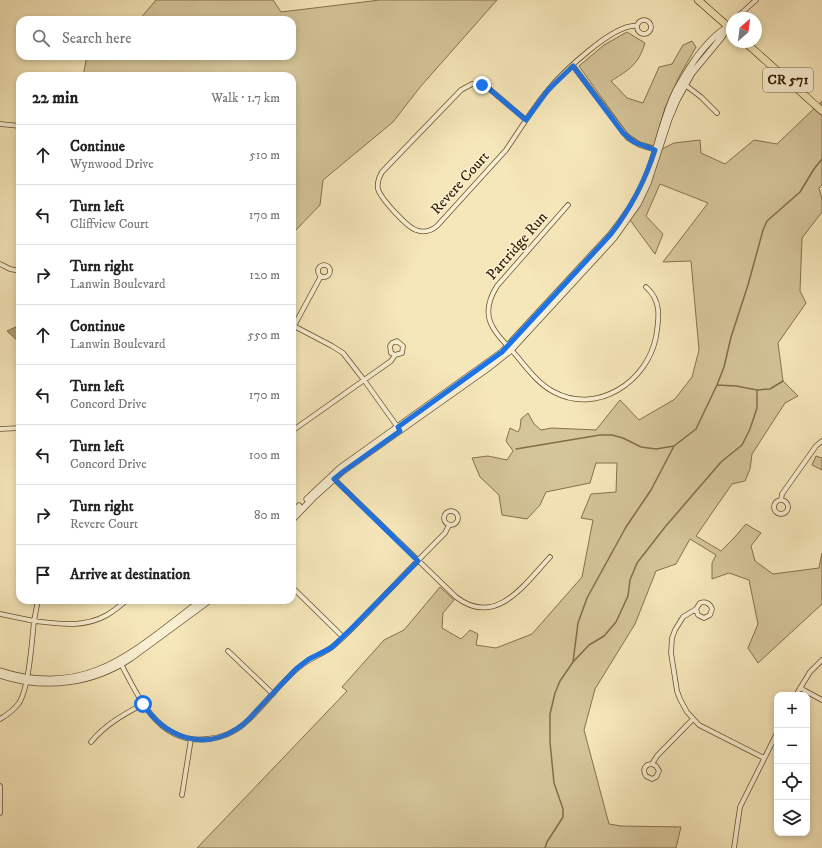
<!DOCTYPE html>
<meta charset="utf-8">
<style>
:root{--surface:#fff;--page:#f6f6f6;--text:#222;--muted:#767676;--line:#e0e0e0}
body{margin:0;font-family:"IM FELL DW Pica",serif;background:var(--page);color:var(--text)}
.controls{position:absolute;right:12px;bottom:12px;display:grid;overflow:hidden;border-radius:8px;box-shadow:0 2px 6px #0003}
.controls button{width:36px;height:36px;display:grid;place-items:center;padding:0;border:0;border-bottom:1px solid var(--line);background:var(--surface);color:var(--text);font:20px sans-serif}
.compass{position:absolute;left:726px;top:12px;width:36px;height:36px;border-radius:50%;background:var(--surface);box-shadow:0 2px 6px #0003;rotate:28deg}
.stop{position:absolute;width:12px;height:12px;margin:-9px;border:3px solid #1a73e8;border-radius:50%;background:#fff}
.stop.end{background:#1a73e8;border-color:#fff;box-shadow:0 1px 4px #0008}
.list{margin:0;padding:0;list-style:none}
h2{display:flex;justify-content:space-between;align-items:center;height:52px;margin:0;padding:0 16px;font-size:17px}
h2 small{font-size:13px;font-weight:400;color:var(--muted)}
.list li{display:grid;grid-template-columns:26px 1fr auto;gap:12px;align-items:center;box-sizing:border-box;height:60px;padding:0 16px;border-top:1px solid var(--line)}
.list b{display:block;font-size:15px;white-space:nowrap}
.list p{margin:0;font-size:13px;white-space:nowrap;color:var(--muted)}
.list em{font-size:13px;font-style:normal;color:var(--muted)}
.icon{flex:none;width:22px;height:22px;fill:none;stroke:currentColor;stroke-width:2;stroke-linecap:round;stroke-linejoin:round}
.map{position:relative;flex:none;width:822px;height:848px;overflow:hidden}
.search{position:absolute;background:var(--surface);box-shadow:0 2px 6px #0003;left:16px;top:16px;width:280px;height:44px;display:flex;align-items:center;gap:10px;box-sizing:border-box;padding:0 14px;border-radius:12px;color:var(--muted);font-size:15px}
.panel{position:absolute;background:var(--surface);box-shadow:0 2px 6px #0003;left:16px;top:72px;width:280px;height:532px;border-radius:12px}
.map>svg:first-child{display:block}
.green{fill:#d5c59a;stroke:#85714d}
.water{fill:#b4a27b;stroke:#816d4a}
.lines{fill:none;stroke-linecap:round;stroke-linejoin:round}
.stream{stroke:#816d4a;stroke-width:1.5}
.minor-casing{stroke:#65502e;stroke-width:5.5}
.tertiary-casing{stroke:#65502e;stroke-width:7}
.primary-casing{stroke:#351d00;stroke-width:8}
.minor{stroke:#f9efd2;stroke-width:4}
.tertiary{stroke:#f9efd2;stroke-width:5.5}
.primary{stroke:#f6e7ba;stroke-width:7}
.route{stroke:#1a73e8;stroke-width:5}
.labels{text-anchor:middle;dominant-baseline:central;stroke-width:3;stroke-linejoin:round;paint-order:stroke}
.shield{fill:#f9efd2;stroke:#705c3f;stroke-width:1}
.shield-label{font-size:14px;font-weight:bold;fill:#351d00}
.street-label{font-size:15px;fill:#351d00;stroke:#f9efd2}
</style>
<div class="map">
<svg width="822" height="848" viewBox="0 0 822 848">
<rect width="100%" height="100%" fill="#f6e7ba"/>
<filter id="stains"><feTurbulence type="fractalNoise" baseFrequency=".005" numOctaves="4"/><feColorMatrix values="0 0 0 0 .2 0 0 0 0 .09 0 0 0 0 .02 0 0 0 .5 -.17"/></filter>
<radialGradient id="worn" r=".72"><stop offset=".6" stop-color="#630" stop-opacity="0"/><stop offset="1" stop-color="#630" stop-opacity=".3"/></radialGradient>
<path class="green" d="M 156,0 L 273,0 L 281,12 L 380,0 L 497,0 L 421,86 L 393,122 L 323,180 L 320,205 L 292,234 L 292,76 L 83,76 L 87,56 L 292,56 L 292,20 L 139,20 Z
M 627,32 L 645,43 C 638,65 630,69 611,81 L 627,98 L 643,103 L 659,67 L 672,64 L 683,45 L 692,41 L 696,47 L 680,75 L 665,108 L 654,146 L 640,142 L 627,133 L 579,66 L 604,45 Z
M 822,101 L 822,185 L 819,188 L 822,199 L 822,212 L 802,238 L 800,291 L 806,303 L 778,343 L 783,381 L 798,396 L 785,403 L 752,454 L 750,469 L 745,481 L 732,484 L 696,536 L 721,551 L 733,539 L 746,524 L 761,533 L 751,546 L 755,561 L 773,574 L 819,568 L 822,553 L 822,604 L 758,663 L 748,648 L 758,624 L 749,580 L 729,573 L 712,579 L 712,563 L 716,555 L 690,539 L 676,564 L 656,571 L 635,624 L 595,689 L 584,730 L 609,824 L 621,826 L 681,827 L 676,848 L 197,848 L 347,691 L 342,687 L 384,640 L 404,630 L 440,587 L 454,600 L 443,613 L 442,628 L 461,639 L 470,630 L 478,634 L 476,645 L 496,648 L 532,634 L 582,577 L 593,520 L 581,518 L 591,494 L 616,492 L 617,463 L 596,463 L 590,483 L 546,492 L 540,505 L 527,519 L 502,515 L 499,495 L 480,477 L 472,458 L 488,456 L 507,460 L 513,451 L 506,441 L 510,428 L 518,432 L 520,428 L 521,419 L 528,413 L 534,424 L 541,430 L 552,428 L 596,430 L 620,400 L 639,420 L 675,399 L 692,377 L 699,350 L 691,261 L 663,262 L 708,203 L 660,184 L 646,216 L 663,234 L 655,254 L 630,220 L 649,187 L 662,149 L 674,143 L 700,140 L 701,153 L 725,164 L 754,140 L 777,144 Z
M 816,456 L 822,458 L 822,470 L 812,465 Z"/>
<path class="water" d="M 20,325 L 20,343 L 7,331 Z"/>
<g class="lines">
<path class="stream" d="M 717,385 L 736,386 L 757,390 L 770,389 L 783,381
M 516,449 L 600,435 L 612,435 L 623,438 L 641,447 L 656,449 L 674,446
M 573,662 L 578,623 L 587,598 L 626,527 L 651,490 L 674,446 L 696,429 L 717,385 L 724,367 L 731,337 L 748,285 L 763,230 L 767,221 L 800,192 L 814,169 L 822,159
M 545,848 L 547,842 L 563,817 L 563,809 L 554,783 L 550,742 L 550,714 L 555,693 L 560,681 L 573,662 L 589,645 L 604,636 L 616,622 L 628,596 L 630,580 L 637,563 L 665,527 L 721,462 L 742,445 L 750,429 L 757,408 L 757,390"/>
<defs>
<path id="minor" d="M 736,18 L 756,0
M637 27a7 7 0 1 1 14 0a7 7 0 1 1-14 0Z
M 728,27 L 732,22
M 573,66 L 628,138 L 640,145 L 657,150
M 472,84 L 482,85 L 487,87 L 526,120 L 506,150 L 437,226 C 431,231 424,233 416,230 C 407,227 381,199 378,189 C 377,183 379,177 382,172 L 461,90 Z
M 684,84 L 701,97 L 717,113
M 526,120 C 533,110 540,99 548,90 C 562,73 614,23 637,26
M 0,124 L 20,126
M 568,205 L 497,286 C 477,318 495,332 515,354 C 527,368 538,384 554,392 C 597,415 647,382 656,337 C 659,318 662,301 646,287
M 0,264 L 10,269 L 20,271
M318 271a6 6 0 1 1 12 0a6 6 0 1 1-12 0Z
M 292,325 L 332,346 L 343,353 L 364,380 L 399,429
M 294,326 L 321,276
M 0,429 L 20,428
M 292,431 L 391,361 L 395,355 L 402,353 L 403,346 L 397,341 L 392,343 L 390,346 L 391,353 L 395,355
M 332,477 L 456,597 C 496,628 525,584 550,557
M774 507a7 7 0 1 1 14 0a7 7 0 1 1-14 0Z
M 781,500 L 782,494 L 816,446 L 822,441
M444 518a7 7 0 1 1 14 0a7 7 0 1 1-14 0Z
M 295,590 L 343,637
M 38,600 L 34,621 C 60,624 84,628 107,615 C 114,611 121,605 127,600
M 696,609 L 698,615 L 704,618 L 710,615 L 712,609 C 710,603 705,601 700,603 L 696,609 L 683,617 L 675,630 L 672,638 L 671,653 L 677,691 L 680,699 L 687,712 L 699,725 L 764,758
M 0,614 L 34,621 C 32,640 29,688 19,703 C 14,710 7,715 0,719
M 228,651 L 273,694
M 120,662 C 139,698 159,745 207,739 C 221,738 235,732 245,723 C 264,706 279,684 298,668 C 308,659 321,655 332,647 C 348,634 362,618 377,603 C 400,579 422,556 445,533 L 449,525
M 800,688 L 822,700
M 796,695 L 810,672 L 822,660
M 91,742 C 106,724 123,715 143,704
M 652,764 L 656,766 L 659,771 L 656,777 L 652,779 L 646,776 C 642,770 645,764 652,764 L 657,756 L 693,719
M 0,786 L 0,813
M 182,795 L 191,739
M 734,848 L 740,807 L 777,733"/>
<path id="tertiary" d="M 307,499 L 340,468 L 502,352 L 611,234 C 623,219 635,202 644,183 C 656,155 661,125 673,97 C 679,83 688,70 696,58 C 705,46 714,35 726,28
M 292,514 L 299,506
M 292,520 L 313,498 L 343,471 L 487,369 L 511,350 L 614,238 L 638,204 L 648,183 L 669,119 L 677,100 L 692,73 L 721,38 L 728,27
M 0,671 C 89,700 136,649 202,600
M 0,675 C 45,690 92,684 131,658 L 210,600"/>
<path id="primary" d="M 698,0 L 732,30
M 745,42 L 822,111"/>
</defs>
<use href="#minor" class="minor-casing"/>
<use href="#tertiary" class="tertiary-casing"/>
<use href="#primary" class="primary-casing"/>
<use href="#minor" class="minor"/>
<use href="#tertiary" class="tertiary"/>
<use href="#primary" class="primary"/>
</g>
<g class="lines">
<path class="route" d="M 143,704 C 165,737 203,752 238,728 C 247,723 253,714 260,707 C 272,694 284,682 296,669 L 309,659 L 331,648 L 350,630 L 418,561 L 334,479 L 344,471 L 400,431 L 398,427 L 502,352 L 611,234 C 631,208 645,181 655,150 L 634,142 L 623,133 L 573,66 L 548,90 L 526,120 L 487,87 L 482,85"/>
</g>
<g class="labels">
<rect class="shield" x="763" y="68" width="50" height="24" rx="3"/>
<g class="shield-label">
<text x="788" y="80">CR 571</text>
</g>
<g class="street-label">
<text transform="translate(460 183) rotate(-48)">Revere Court</text>
<text transform="translate(517 246) rotate(-49)">Partridge Run</text>
</g>
</g>
<rect width="100%" height="100%" filter="url(#stains)"/>
<rect width="100%" height="100%" fill="url(#worn)"/>
</svg>
<div class="controls">
<button>+</button>
<button>−</button>
<button><svg class="icon" aria-label="locate" viewBox="0 0 24 24"><circle cx="12" cy="12" r="6"/><path d="M12 2v4M12 18v4M2 12h4M18 12h4"/></svg></button>
<button><svg class="icon" aria-label="layers" viewBox="0 0 24 24"><path d="M12 4l9 5-9 5-9-5zM3 14l9 5 9-5"/></svg></button>
</div>
<svg class="compass" viewBox="-18 -18 36 36"><path d="M0-13l5 13h-10z" fill="#e53935"/><path d="M0 13l5-13h-10z" fill="#767676"/></svg>
<div class="stop" style="left:143px;top:704px"></div>
<div class="stop end" style="left:482px;top:85px"></div>
<div class="search"><svg class="icon" aria-label="search" viewBox="0 0 24 24"><circle cx="10" cy="10" r="6"/><path d="M15 15l6 6"/></svg>Search here</div>
<section class="panel">
<h2>22 min<small>Walk · 1.7 km</small></h2>
<ul class="list">
<li><svg class="icon" aria-label="ahead" viewBox="0 0 24 24"><path d="M12 20V5M6 11l6-6 6 6"/></svg><div><b>Continue</b><p>Wynwood Drive</p></div><em>510 m</em></li>
<li><svg class="icon" aria-label="left" viewBox="0 0 24 24"><path d="M17 20v-9H6M10 6l-5 5 5 5"/></svg><div><b>Turn left</b><p>Cliffview Court</p></div><em>170 m</em></li>
<li><svg class="icon" aria-label="right" viewBox="0 0 24 24"><path d="M7 20v-9h11M14 6l5 5-5 5"/></svg><div><b>Turn right</b><p>Lanwin Boulevard</p></div><em>120 m</em></li>
<li><svg class="icon" aria-label="ahead" viewBox="0 0 24 24"><path d="M12 20V5M6 11l6-6 6 6"/></svg><div><b>Continue</b><p>Lanwin Boulevard</p></div><em>550 m</em></li>
<li><svg class="icon" aria-label="left" viewBox="0 0 24 24"><path d="M17 20v-9H6M10 6l-5 5 5 5"/></svg><div><b>Turn left</b><p>Concord Drive</p></div><em>170 m</em></li>
<li><svg class="icon" aria-label="left" viewBox="0 0 24 24"><path d="M17 20v-9H6M10 6l-5 5 5 5"/></svg><div><b>Turn left</b><p>Concord Drive</p></div><em>100 m</em></li>
<li><svg class="icon" aria-label="right" viewBox="0 0 24 24"><path d="M7 20v-9h11M14 6l5 5-5 5"/></svg><div><b>Turn right</b><p>Revere Court</p></div><em>80 m</em></li>
<li><svg class="icon" aria-label="arrive" viewBox="0 0 24 24"><path d="M6 21V4h12l-3 4 3 4H6"/></svg><div><b>Arrive at destination</b></div></li>
</ul>
</section>
</div>
